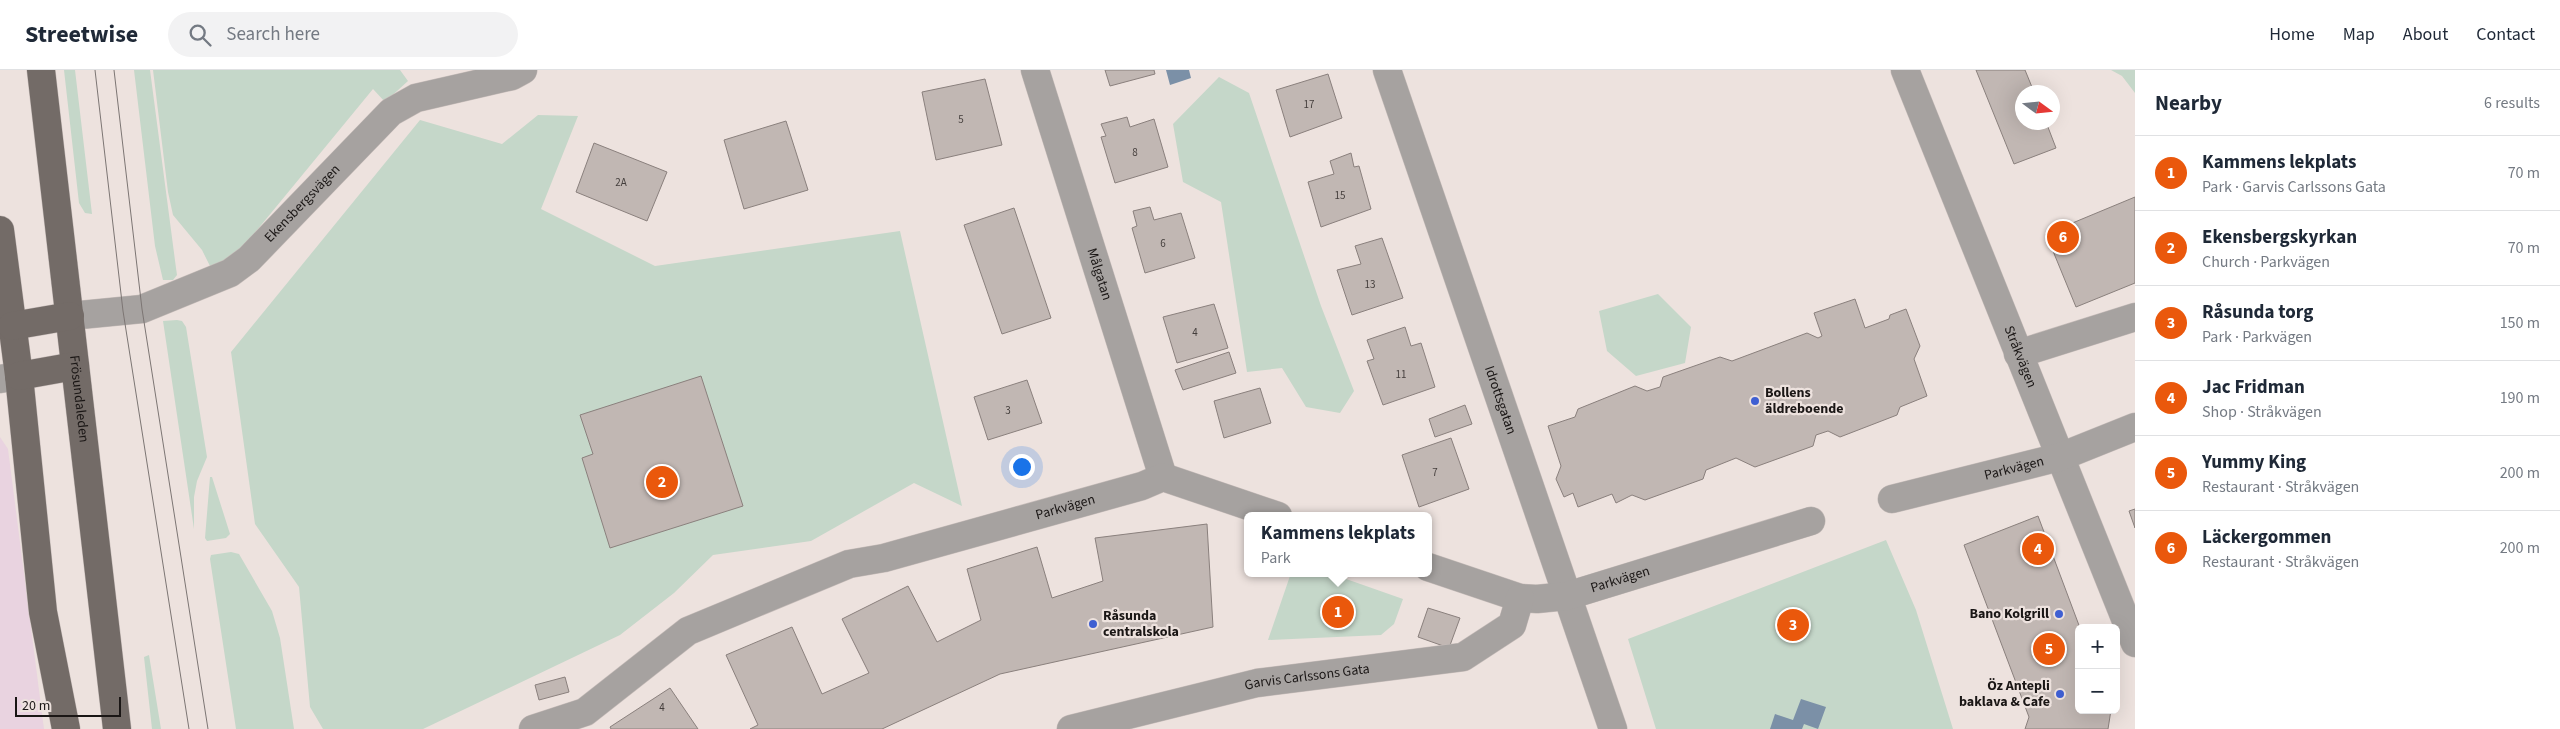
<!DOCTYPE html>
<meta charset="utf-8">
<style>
:root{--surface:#fff;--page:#f2f2f3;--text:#1f2937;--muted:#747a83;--line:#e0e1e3;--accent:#ea580c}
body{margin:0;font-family:"Source Sans 3",sans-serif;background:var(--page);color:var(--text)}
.controls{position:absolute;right:15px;bottom:15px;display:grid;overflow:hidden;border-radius:8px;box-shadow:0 5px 20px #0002}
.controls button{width:45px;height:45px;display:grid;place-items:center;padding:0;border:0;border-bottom:1px solid var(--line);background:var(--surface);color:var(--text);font:25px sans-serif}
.compass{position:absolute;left:2015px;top:15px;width:45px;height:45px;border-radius:50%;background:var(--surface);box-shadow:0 5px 20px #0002;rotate:105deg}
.scale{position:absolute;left:15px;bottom:12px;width:106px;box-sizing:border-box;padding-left:5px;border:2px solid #1a1615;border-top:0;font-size:14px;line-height:18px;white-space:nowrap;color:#1a1615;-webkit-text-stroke:4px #ede2de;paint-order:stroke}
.you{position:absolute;left:1021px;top:396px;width:18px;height:18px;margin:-12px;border:4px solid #fff;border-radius:50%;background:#1a73e8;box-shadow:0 0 0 8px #1a73e833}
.badge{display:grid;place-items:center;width:32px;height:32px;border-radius:50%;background:var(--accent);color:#fff;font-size:16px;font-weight:700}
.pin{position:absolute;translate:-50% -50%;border:2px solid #fff;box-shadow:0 1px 5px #0006}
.popup{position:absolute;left:1244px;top:442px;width:188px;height:65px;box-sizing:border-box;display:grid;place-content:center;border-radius:8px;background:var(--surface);filter:drop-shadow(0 1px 4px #0005);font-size:16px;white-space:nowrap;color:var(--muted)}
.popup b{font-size:19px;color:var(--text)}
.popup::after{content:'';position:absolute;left:50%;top:100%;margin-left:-10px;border:10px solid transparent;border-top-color:var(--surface)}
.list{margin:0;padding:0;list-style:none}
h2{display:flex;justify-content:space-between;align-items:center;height:65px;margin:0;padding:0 20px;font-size:21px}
h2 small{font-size:16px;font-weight:400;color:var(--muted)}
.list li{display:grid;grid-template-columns:32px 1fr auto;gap:15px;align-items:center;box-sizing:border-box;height:75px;padding:0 20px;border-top:1px solid var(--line)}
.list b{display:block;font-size:19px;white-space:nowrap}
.list p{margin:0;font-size:16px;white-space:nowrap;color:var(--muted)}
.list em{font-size:16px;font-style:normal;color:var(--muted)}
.icon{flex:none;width:28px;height:28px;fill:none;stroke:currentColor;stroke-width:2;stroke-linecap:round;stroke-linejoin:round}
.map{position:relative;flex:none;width:2135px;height:659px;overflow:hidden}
header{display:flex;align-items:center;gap:30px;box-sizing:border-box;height:70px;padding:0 25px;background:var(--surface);border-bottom:1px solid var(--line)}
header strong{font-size:24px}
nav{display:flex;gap:28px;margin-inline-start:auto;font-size:18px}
.search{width:350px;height:45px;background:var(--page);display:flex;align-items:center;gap:12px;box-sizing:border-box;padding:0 18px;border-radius:28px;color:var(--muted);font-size:19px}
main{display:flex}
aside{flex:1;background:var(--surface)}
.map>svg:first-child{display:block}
.commercial{fill:#e9d3e0}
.green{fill:#c5d7c9}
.water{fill:#7b90a7}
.building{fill:#c1b7b3;stroke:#8a807d}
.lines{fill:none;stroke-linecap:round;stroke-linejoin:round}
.minor-casing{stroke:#c7bdba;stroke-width:29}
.major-casing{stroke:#c7bdba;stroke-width:29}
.minor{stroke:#a6a2a0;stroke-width:28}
.major{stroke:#736b67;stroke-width:28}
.tram{stroke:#7c7573;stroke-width:1}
.poi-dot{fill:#3f5fd2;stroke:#ede2de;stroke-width:2}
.labels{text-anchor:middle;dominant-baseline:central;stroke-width:4.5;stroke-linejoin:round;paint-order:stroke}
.number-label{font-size:11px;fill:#443e3c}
.street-label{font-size:14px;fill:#1a1615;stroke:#ede2de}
.poi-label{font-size:14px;font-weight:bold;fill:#1a1615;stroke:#ede2de;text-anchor:start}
</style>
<header>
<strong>Streetwise</strong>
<div class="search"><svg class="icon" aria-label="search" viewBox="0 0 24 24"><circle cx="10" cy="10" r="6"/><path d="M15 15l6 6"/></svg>Search here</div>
<nav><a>Home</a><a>Map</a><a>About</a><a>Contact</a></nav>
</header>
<main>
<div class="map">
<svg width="2135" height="659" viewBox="0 0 2135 659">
<rect width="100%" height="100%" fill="#ede2de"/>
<path class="commercial" d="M 0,367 L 8,379 L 44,659 L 0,659 Z"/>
<path class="green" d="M 64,0 L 75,0 L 92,144 L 85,143 L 79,133 Z
M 134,0 L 150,0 L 176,198 L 177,205 L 173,210 L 163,210 L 155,176 Z
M 153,0 L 400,0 L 408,11 L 385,32 L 373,19 L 235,187 L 211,198 L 202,180 L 173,145 L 168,122 Z
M 2111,0 L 2135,0 L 2135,23 L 2122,6 Z
M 1219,7 L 1249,23 L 1321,236 L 1354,321 L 1340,343 L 1306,337 L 1282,298 L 1247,302 L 1221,132 L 1183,112 L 1173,54 Z
M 538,45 L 578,46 L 541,139 L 655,196 L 900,161 L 962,436 L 914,413 L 811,471 L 713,485 L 674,523 L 620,565 L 423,659 L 323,659 L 310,637 L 299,517 L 255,454 L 231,282 L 420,50 L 502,74 Z
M 1658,224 L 1691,257 L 1685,293 L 1636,306 L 1607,281 L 1599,241 Z
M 177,250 L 182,251 L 186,257 L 207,387 L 197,411 L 194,427 L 194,459 L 163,251 Z
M 210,407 L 212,407 L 230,464 L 226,468 L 207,471 L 205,468 Z
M 1886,470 L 1916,540 L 1953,659 L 1656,659 L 1628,569 Z
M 231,482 L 239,484 L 272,541 L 280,568 L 294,659 L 236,659 L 210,489 L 211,485 Z
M 1291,503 L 1329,503 L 1403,529 L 1394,554 L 1381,565 L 1268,570 Z
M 149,585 L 161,659 L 152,659 L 144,587 Z"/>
<path class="water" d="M 1166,0 L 1189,0 L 1191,8 L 1170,15 Z
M 1801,629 L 1826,637 L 1818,659 L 1804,654 L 1802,659 L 1770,659 L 1775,644 L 1793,650 Z"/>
<path class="building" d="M 1105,0 L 1154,0 L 1155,4 L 1110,16 Z
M 1976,0 L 2025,0 L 2034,22 L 2022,22 L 2022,52 L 2046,52 L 2056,78 L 2014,94 Z
M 1328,4 L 1342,48 L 1290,67 L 1276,20 Z
M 985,9 L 1002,75 L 936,90 L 922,22 Z
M 1127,47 L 1130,57 L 1154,49 L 1168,97 L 1115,113 L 1101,67 L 1106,66 L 1101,54 Z
M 786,51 L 808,120 L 744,139 L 724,70 Z
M 594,73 L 667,102 L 647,151 L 576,122 Z
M 1351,83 L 1354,97 L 1359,96 L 1371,139 L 1321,157 L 1308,112 L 1334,104 L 1330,91 Z
M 2135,127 L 2135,213 L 2076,237 L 2046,164 Z
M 1150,137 L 1154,150 L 1181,143 L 1195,188 L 1145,203 L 1132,158 L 1137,156 L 1133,141 Z
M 1014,138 L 1051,248 L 1002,264 L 964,155 Z
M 1382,168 L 1403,228 L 1352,245 L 1337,200 L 1361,194 L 1355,176 Z
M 1855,229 L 1865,258 L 1889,249 L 1890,245 L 1906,239 L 1920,276 L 1914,289 L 1927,326 L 1900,337 L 1897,345 L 1840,367 L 1828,361 L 1816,365 L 1813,376 L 1755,397 L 1736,388 L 1706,400 L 1703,409 L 1645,430 L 1632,425 L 1616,433 L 1612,424 L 1578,437 L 1573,423 L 1564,427 L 1556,409 L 1561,396 L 1548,356 L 1575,347 L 1578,339 L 1635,316 L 1647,321 L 1660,317 L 1663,307 L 1720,287 L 1732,291 L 1807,263 L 1818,268 L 1822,266 L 1814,243 Z
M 1214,234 L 1228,278 L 1177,293 L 1163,247 Z
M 1405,257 L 1411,276 L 1421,273 L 1435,317 L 1383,335 L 1367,291 L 1374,289 L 1367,270 Z
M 1229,282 L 1236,303 L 1183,320 L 1175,300 Z
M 701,306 L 743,436 L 610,478 L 582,388 L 593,384 L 580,345 Z
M 1027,310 L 1042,353 L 988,370 L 974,327 Z
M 1260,318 L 1271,353 L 1224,368 L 1214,331 Z
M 1465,335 L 1472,354 L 1435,367 L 1429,349 Z
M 1451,368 L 1469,419 L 1419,437 L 1402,385 Z
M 2135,439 L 2135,458 L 2129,441 Z
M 2038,446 L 2080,558 L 2079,640 L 2111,640 L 2108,659 L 2025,659 L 2029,647 L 1964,475 Z
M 1207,454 L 1213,557 L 1000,604 L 882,659 L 750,659 L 758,655 L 726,585 L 792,557 L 822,624 L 869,603 L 842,549 L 908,516 L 937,572 L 981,550 L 967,499 L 1037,477 L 1052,528 L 1103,511 L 1095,468 Z
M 1428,538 L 1460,548 L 1449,578 L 1418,567 Z
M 565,607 L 569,622 L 539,630 L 535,615 Z
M 670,618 L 698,659 L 611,659 L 610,657 Z"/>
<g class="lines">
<defs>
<g id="minor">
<path id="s1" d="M 1035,0 L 1163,407"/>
<path id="s2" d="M 1387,0 L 1613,659"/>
<path id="s3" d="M 1905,0 L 2135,573"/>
<path id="s4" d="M 70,246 L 142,239 L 230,203 L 249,189 L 391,42 L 416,28 L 512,6 L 523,0"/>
<path d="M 2018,284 L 2135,247"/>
<path d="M 0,309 L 19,306"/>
<path id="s5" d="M 1892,429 L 2060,387 L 2135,357"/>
<path id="s6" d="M 1428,497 L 1520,528 L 1537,529 L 1567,526 L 1811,451"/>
<path id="s7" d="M 533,659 L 585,642 L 688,561 L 849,494 L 884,488 L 1142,416 L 1163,407 L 1278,446"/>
<path id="s8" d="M 1071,659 L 1257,613 L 1463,587 L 1512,555 L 1520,528"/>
</g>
<g id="major">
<path id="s9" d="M 41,0 L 117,659"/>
<path d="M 0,160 L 19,306 L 43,542 L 66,659"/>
<path d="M 12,256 L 70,246"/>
<path d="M 19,306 L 75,296"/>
</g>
</defs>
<use href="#minor" class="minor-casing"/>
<use href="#major" class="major-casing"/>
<use href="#minor" class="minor"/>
<use href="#major" class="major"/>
<path class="tram" d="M 95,0 L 123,241 L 189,659
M 114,0 L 142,239 L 208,659"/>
</g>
<g class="poi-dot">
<circle cx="1755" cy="331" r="5"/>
<circle cx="2059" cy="544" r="5"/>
<circle cx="1093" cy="554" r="5"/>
<circle cx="2060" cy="624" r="5"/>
</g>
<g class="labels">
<g class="number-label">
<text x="1309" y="34">17</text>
<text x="961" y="49">5</text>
<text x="1135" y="82">8</text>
<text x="621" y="112">2A</text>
<text x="1340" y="125">15</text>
<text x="1163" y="173">6</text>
<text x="1370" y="214">13</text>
<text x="1195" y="262">4</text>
<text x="1401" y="304">11</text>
<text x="1008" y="340">3</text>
<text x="1435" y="402">7</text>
<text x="662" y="637">4</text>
</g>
<g class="street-label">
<text stroke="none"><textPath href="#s4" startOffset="268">Ekensbergsvägen</textPath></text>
<text stroke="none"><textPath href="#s1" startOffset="214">Målgatan</textPath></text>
<text stroke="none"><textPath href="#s3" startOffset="309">Stråkvägen</textPath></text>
<text stroke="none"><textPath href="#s9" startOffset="331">Frösundaleden</textPath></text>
<text stroke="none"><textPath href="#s2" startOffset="349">Idrottsgatan</textPath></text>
<text stroke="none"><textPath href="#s5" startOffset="126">Parkvägen</textPath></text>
<text stroke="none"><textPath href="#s7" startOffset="584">Parkvägen</textPath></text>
<text stroke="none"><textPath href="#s6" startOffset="200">Parkvägen</textPath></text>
<text stroke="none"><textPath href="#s8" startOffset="242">Garvis Carlssons Gata</textPath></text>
</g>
<g class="poi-label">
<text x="1765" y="323">Bollens<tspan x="1765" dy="16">äldreboende</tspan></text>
<text x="2049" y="544" text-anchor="end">Bano Kolgrill</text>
<text x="1103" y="546">Råsunda<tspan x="1103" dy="16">centralskola</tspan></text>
<text x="2050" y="616" text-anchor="end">Öz Antepli<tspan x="2050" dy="16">baklava &amp; Cafe</tspan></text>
</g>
</g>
</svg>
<div class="controls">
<button>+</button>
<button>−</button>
</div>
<svg class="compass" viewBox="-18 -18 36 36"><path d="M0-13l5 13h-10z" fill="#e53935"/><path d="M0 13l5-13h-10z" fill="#747a83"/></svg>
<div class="scale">20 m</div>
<div class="you"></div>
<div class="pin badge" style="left:1338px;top:542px">1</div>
<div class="popup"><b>Kammens lekplats</b>Park</div>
<div class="pin badge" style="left:662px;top:412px">2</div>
<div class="pin badge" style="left:1793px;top:555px">3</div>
<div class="pin badge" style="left:2038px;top:479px">4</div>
<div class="pin badge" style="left:2049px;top:579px">5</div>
<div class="pin badge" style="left:2063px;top:167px">6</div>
</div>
<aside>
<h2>Nearby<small>6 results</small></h2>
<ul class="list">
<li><span class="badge">1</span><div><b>Kammens lekplats</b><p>Park · Garvis Carlssons Gata</p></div><em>70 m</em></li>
<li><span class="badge">2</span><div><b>Ekensbergskyrkan</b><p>Church · Parkvägen</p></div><em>70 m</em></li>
<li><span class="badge">3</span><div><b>Råsunda torg</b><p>Park · Parkvägen</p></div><em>150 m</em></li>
<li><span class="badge">4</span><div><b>Jac Fridman</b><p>Shop · Stråkvägen</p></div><em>190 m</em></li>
<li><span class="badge">5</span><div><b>Yummy King</b><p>Restaurant · Stråkvägen</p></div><em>200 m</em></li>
<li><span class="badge">6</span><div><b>Läckergommen</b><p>Restaurant · Stråkvägen</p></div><em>200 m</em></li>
</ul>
</aside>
</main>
